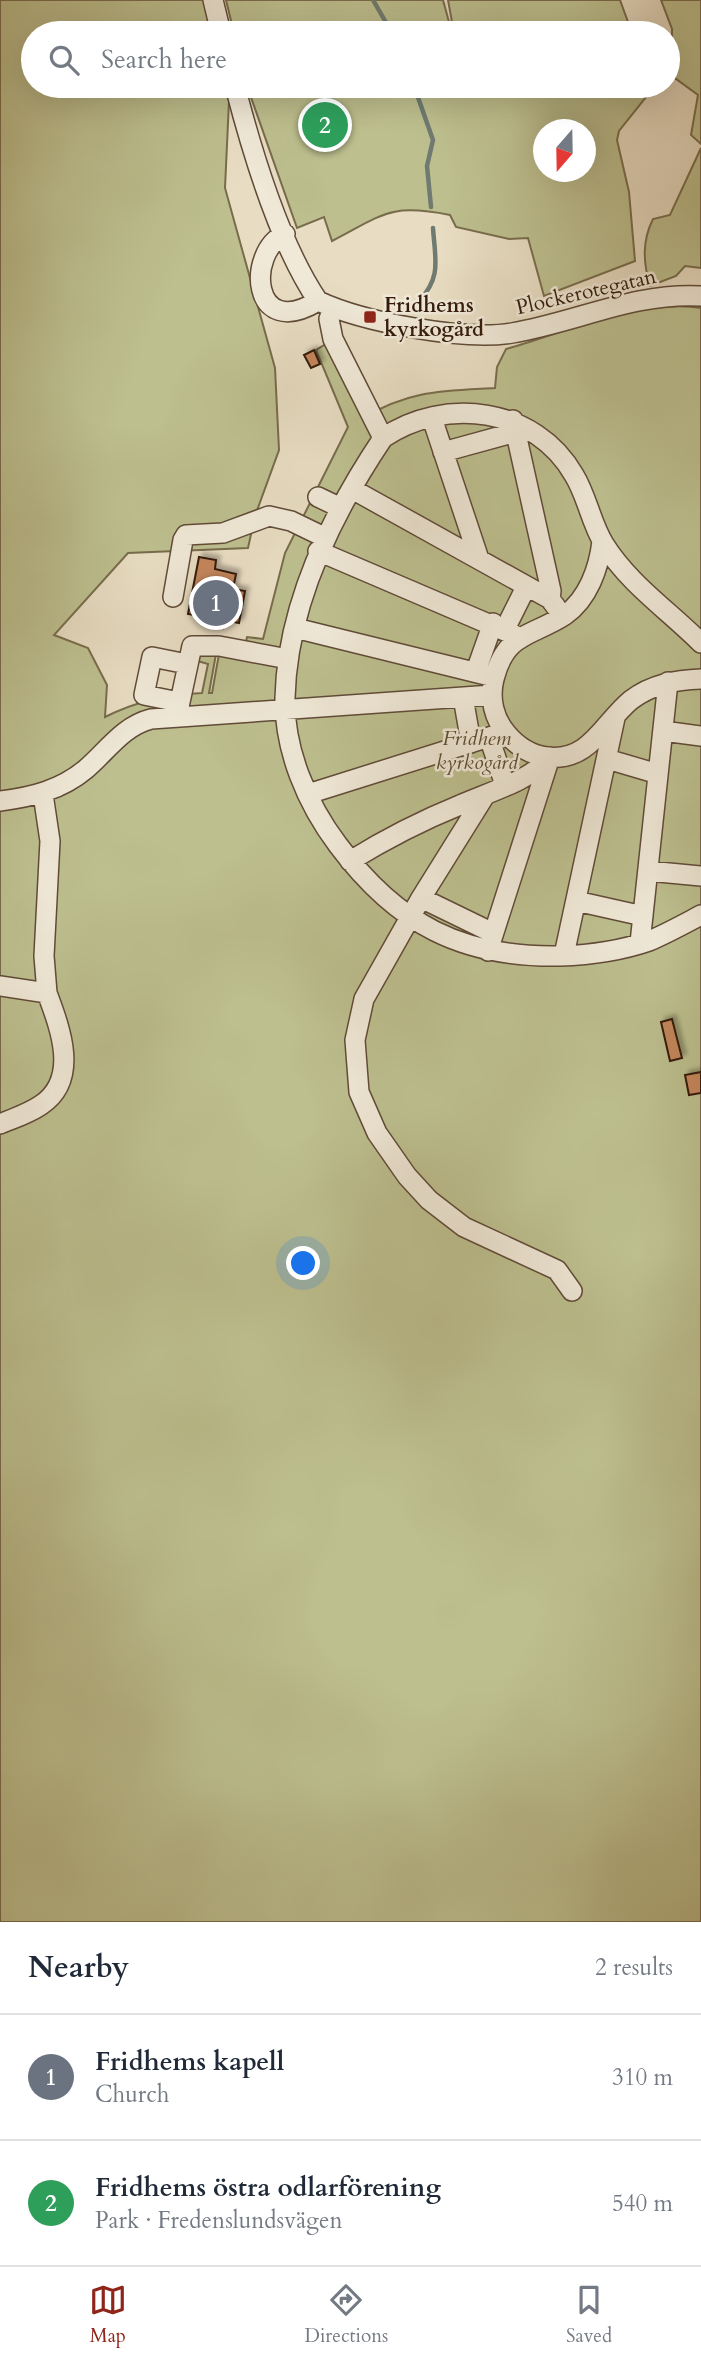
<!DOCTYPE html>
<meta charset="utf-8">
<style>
:root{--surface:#fff;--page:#f6f6f7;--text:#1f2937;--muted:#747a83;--line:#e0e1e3;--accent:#8f2418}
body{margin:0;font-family:Cardo,serif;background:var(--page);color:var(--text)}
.compass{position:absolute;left:533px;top:119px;width:63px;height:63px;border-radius:50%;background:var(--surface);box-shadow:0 7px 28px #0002;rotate:200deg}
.you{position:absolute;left:304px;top:1264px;width:24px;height:24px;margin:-18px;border:5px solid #fff;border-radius:50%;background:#1a73e8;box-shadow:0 0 0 10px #1a73e833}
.badge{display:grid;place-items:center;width:46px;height:46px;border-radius:50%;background:var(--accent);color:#fff;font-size:23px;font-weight:700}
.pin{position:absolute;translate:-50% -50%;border:4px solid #fff;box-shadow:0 2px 7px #0006}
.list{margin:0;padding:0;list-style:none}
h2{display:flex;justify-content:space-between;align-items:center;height:91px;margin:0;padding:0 28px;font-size:30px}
h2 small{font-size:23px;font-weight:400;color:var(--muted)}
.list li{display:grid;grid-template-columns:46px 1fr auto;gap:21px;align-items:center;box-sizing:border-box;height:126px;padding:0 28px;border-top:2px solid var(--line)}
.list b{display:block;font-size:26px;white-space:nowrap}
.list p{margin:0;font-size:23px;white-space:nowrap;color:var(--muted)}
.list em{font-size:23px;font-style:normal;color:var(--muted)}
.icon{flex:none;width:38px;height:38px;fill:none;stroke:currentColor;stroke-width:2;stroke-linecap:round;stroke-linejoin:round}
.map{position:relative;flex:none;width:701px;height:1922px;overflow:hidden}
.search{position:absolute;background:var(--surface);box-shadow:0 7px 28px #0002;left:21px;right:21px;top:21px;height:77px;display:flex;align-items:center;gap:18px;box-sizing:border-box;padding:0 24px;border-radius:38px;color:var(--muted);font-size:26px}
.sheet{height:343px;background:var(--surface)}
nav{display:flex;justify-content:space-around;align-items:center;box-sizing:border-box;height:98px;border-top:2px solid var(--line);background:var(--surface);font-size:19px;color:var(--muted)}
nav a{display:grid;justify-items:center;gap:4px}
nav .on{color:var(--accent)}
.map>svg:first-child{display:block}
.green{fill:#bdbf8f;stroke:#786c4c;stroke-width:2;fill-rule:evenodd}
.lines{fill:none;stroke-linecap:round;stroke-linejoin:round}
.stream{stroke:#6f7b71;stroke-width:4.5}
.building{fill:#c5865b;stroke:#331a0a;stroke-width:2;filter:url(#shadow)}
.minor-casing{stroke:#604b38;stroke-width:22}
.minor{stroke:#f0e9d8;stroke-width:19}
.poi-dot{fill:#8f2418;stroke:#f0e9d8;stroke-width:2.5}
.labels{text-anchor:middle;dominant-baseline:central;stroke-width:5;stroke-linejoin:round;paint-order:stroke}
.street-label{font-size:21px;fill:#331a0a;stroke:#f0e9d8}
.poi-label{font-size:21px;font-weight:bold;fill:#331a0a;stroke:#f0e9d8;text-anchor:start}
.park-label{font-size:21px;font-style:italic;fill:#5c4c32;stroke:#f0e9d8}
</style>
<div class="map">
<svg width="701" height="1922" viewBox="0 0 701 1922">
<defs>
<filter id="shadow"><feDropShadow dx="4" dy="-4" stdDeviation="2" flood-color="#0004"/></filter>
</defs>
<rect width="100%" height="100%" fill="#e8ddc3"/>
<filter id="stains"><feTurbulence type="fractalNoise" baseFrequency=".00286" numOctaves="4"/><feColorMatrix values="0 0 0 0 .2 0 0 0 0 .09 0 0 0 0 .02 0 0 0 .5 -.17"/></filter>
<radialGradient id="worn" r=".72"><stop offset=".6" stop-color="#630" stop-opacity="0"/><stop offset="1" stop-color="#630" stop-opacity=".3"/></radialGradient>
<path class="green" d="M 0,0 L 204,0 L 212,33 L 33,33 L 33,86 L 225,86 L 229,101 L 225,188 L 275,368 L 279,450 L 255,516 L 248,548 L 128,553 L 54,635 L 88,648 L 107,685 L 105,717 C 137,701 166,695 202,693 L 208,664 L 194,660 L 196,655 L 216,654 L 209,693 L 212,693 L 219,654 L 245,647 L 247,637 L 263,639 L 285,553 L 348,427 L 316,350 L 326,344 L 363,418 C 410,390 442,391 495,388 L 497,367 L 506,349 C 563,333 642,298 701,308 L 701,1922 L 0,1922 Z
M 226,0 L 443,0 L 452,33 L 234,33 Z
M 448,0 L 620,0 L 632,33 L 454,33 Z
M 661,0 L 701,0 L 701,144 L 691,135 L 698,95 L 672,76 L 672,29 Z
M 247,86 L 648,86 L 646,97 L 619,131 L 617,140 L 629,192 L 635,261 L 544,296 L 528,238 L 509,239 L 456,227 L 450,215 C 390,203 384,214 332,241 L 324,217 L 297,228 ZM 544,130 L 586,130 L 586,172 L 544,172 Z
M 701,148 L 701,268 L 685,266 L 676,276 L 650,286 C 643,262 642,241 653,219 L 670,215 Z"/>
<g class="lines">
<path class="stream" d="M 373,0 L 392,33
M 414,86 L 433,140 L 427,166 L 431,207
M 419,301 C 442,277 435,259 433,228"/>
</g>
<path class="building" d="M 314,350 L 320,364 L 311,368 L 304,355 Z
M 199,557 L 216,560 L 215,569 L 236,574 L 233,589 L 245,591 L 239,623 L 224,620 L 223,628 L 210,626 L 212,618 L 188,614 Z
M 672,1019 L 682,1058 L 670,1061 L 661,1022 Z
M 701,1072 L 701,1093 L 689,1095 L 685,1075 Z"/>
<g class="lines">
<defs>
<path id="minor" d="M 213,0 L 221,33
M 235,86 C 252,152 280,245 318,301
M 285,234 C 246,252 251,342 318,301
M 318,301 C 363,322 463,341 512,333 C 577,322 635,292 701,296
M 333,308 L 329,319 L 333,339 L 383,438 C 332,514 287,604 285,698 C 284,750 307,804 338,845 C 397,924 462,958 560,956 C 590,955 620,951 649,941 C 666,934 684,924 701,915
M 432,418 L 479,559
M 513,420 L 551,591 L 550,599 L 556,607
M 383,438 C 445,396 535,407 574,475 C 587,496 591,523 604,544 C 629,584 668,610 701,643
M 443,452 L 516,432
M 352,489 L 550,599
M 318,497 L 341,508
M 602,541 C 599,568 588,599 565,615 C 531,637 506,632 494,679 C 489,699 494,719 507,734 C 517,746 531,755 547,757 C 590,762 603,723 631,700 C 652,684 676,680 701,679
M 318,551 L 519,637
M 173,597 L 183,540 L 186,535 L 223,533 L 269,516 L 291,521 L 326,538
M 295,628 L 494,677
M 505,629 L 526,587
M 476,671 L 493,623
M 463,697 L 471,743
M 179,702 L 144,695 L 152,657 L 187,664
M 177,716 L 192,646 L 219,646 L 288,659
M 663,731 L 701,736
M 489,737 L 505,785
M 607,759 L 658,774
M 43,794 L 50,841 L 44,956 L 47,993
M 308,794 L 505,732
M 484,797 L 421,898 L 364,999 L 355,1040 L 359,1092 L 377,1133 L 407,1176 L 429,1200 L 464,1227 L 557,1270 L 572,1291
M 0,801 C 32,797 61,790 86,769 C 107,751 123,726 151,719 L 492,695
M 350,861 C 384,840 423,820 460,805 C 487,793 532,780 550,757
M 648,871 L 701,876
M 421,898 L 493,933
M 576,901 L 643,916
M 640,943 L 668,682
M 488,951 L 550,757
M 564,955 L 615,718
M 0,986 L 47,993 C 60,1028 80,1079 41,1105 C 28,1114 14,1118 0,1124"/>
</defs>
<use href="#minor" class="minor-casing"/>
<use href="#minor" class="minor"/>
</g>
<rect class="poi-dot" x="363" y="310" width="14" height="14" rx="3.5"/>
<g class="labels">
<g class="street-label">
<text transform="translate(586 292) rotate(-13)">Plockerotegatan</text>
</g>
<g class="poi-label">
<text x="384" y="305">Fridhems<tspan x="384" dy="24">kyrkogård</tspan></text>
</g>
<g class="park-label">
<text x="477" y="738">Fridhem<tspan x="477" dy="24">kyrkogård</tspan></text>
</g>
</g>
<rect width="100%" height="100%" filter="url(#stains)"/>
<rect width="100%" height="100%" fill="url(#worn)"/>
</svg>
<svg class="compass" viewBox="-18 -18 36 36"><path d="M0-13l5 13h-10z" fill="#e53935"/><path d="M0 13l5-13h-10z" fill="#747a83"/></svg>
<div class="you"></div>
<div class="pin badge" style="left:216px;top:603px;background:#6b7280">1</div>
<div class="pin badge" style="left:325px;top:125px;background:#2e9e5b">2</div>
<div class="search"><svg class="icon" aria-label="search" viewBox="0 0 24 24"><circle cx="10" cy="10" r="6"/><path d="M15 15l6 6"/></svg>Search here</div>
</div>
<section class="sheet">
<h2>Nearby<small>2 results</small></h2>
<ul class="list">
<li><span class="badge" style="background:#6b7280">1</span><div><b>Fridhems kapell</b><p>Church</p></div><em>310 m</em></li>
<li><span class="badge" style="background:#2e9e5b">2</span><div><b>Fridhems östra odlarförening</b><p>Park · Fredenslundsvägen</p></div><em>540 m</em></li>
</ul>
</section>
<nav>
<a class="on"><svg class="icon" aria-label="map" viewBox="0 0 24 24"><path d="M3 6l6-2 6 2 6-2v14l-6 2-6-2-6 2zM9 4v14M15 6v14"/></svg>Map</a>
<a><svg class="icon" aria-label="directions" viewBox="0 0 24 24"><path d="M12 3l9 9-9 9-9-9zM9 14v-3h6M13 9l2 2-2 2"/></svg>Directions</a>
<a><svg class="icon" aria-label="saved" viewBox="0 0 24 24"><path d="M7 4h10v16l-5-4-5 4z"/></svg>Saved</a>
</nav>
